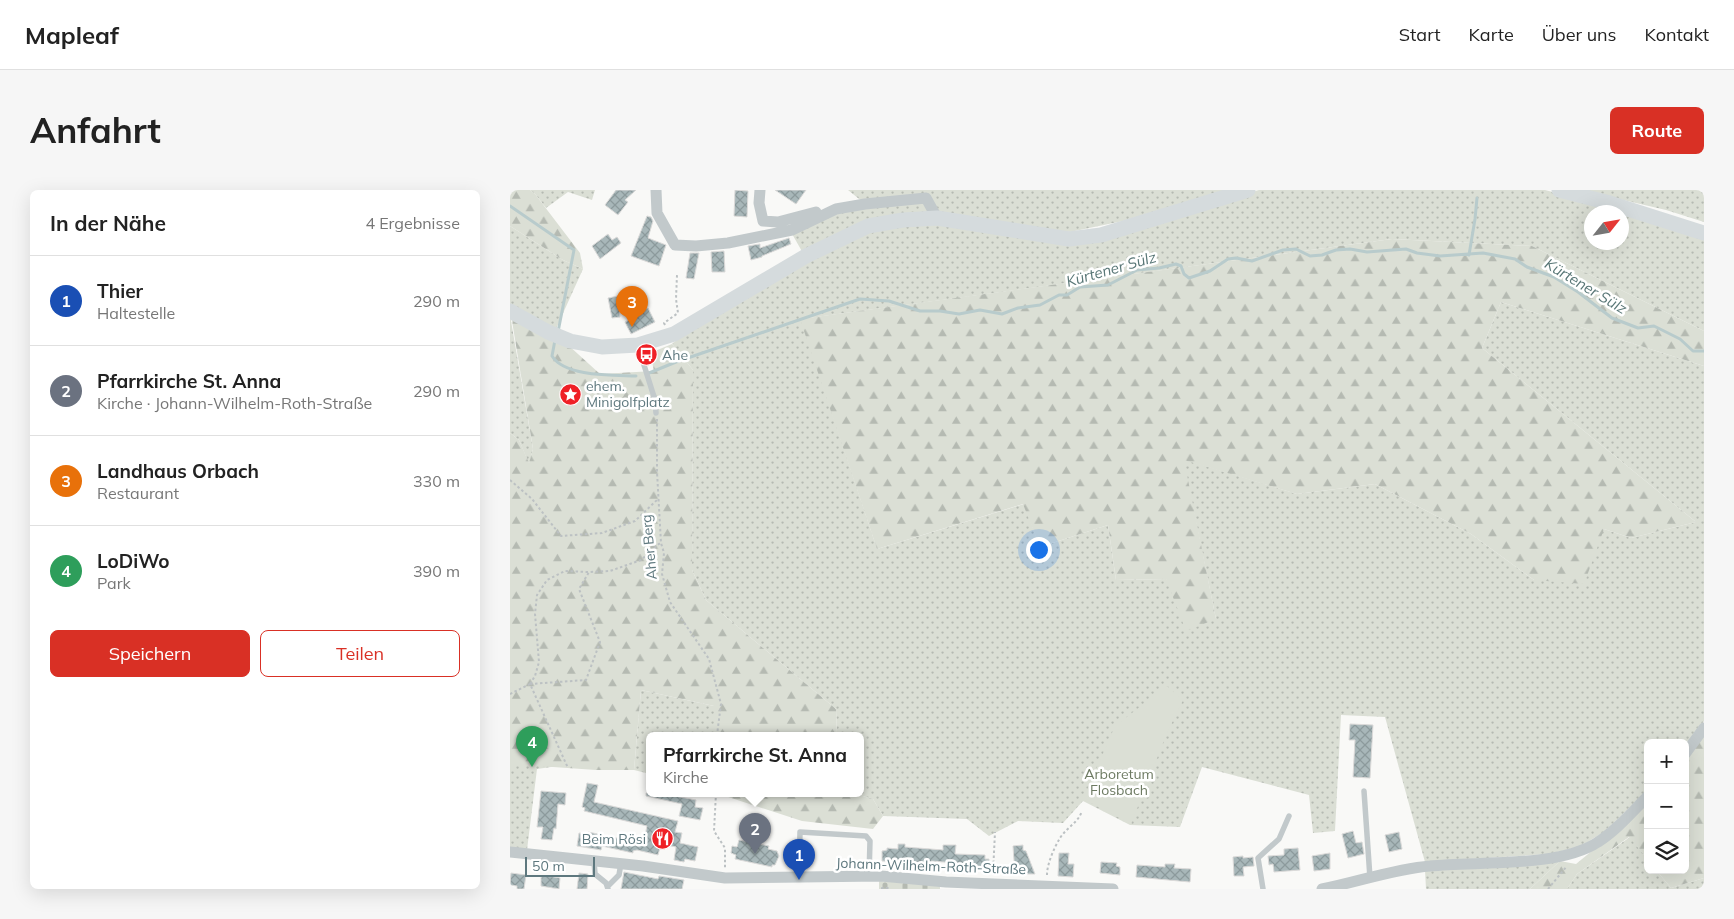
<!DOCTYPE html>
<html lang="de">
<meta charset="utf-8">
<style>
:root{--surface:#fff;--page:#f6f6f6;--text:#222;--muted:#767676;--line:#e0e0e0;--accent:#d93025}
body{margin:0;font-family:Mulish,sans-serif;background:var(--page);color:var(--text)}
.controls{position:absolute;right:15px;bottom:15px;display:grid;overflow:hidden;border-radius:8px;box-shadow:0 5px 20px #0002}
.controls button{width:45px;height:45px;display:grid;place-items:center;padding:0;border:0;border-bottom:1px solid var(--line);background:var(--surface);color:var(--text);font:25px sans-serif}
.compass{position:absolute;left:1074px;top:15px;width:45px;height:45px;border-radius:50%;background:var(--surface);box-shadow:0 5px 20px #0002;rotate:59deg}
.scale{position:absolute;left:15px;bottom:12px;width:70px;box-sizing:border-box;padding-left:5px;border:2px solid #5e787e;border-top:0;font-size:14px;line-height:18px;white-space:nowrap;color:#5e787e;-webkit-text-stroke:4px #fff;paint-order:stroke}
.you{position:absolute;left:528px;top:359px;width:18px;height:18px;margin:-12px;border:4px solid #fff;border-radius:50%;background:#1a73e8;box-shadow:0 0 0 8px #1a73e833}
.badge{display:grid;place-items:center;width:32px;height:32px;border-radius:50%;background:var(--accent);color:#fff;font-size:16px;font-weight:700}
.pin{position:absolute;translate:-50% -41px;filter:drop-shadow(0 1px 2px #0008)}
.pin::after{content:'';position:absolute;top:26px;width:18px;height:15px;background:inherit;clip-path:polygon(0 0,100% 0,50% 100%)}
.popup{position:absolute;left:136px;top:542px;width:218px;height:65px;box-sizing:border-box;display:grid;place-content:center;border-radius:8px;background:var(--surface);filter:drop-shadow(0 1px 4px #0005);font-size:16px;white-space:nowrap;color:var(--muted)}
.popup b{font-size:19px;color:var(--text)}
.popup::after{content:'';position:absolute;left:50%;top:100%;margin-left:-10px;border:10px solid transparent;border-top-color:var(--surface)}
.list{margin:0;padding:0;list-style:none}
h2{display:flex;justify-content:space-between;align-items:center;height:65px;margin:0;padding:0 20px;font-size:21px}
h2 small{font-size:16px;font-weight:400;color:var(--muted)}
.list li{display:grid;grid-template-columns:32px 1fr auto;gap:15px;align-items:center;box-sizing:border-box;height:90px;padding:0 20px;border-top:1px solid var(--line)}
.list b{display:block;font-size:19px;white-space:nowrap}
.list p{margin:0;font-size:16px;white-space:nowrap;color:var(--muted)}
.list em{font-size:16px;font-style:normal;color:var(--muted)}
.actions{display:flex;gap:10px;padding:15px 20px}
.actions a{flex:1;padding:11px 0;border:1px solid var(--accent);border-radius:8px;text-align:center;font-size:18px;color:var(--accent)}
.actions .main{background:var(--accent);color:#fff}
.icon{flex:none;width:28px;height:28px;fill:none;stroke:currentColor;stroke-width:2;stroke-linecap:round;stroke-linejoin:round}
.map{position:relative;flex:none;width:1194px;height:699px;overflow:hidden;border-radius:8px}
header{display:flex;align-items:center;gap:30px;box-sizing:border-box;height:70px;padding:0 25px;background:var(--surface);border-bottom:1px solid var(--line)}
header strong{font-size:24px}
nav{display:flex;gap:28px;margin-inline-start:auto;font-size:18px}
.intro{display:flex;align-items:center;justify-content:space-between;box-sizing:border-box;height:120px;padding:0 30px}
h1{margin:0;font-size:35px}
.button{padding:12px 22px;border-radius:8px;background:var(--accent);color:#fff;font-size:18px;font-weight:700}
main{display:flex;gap:30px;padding:0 30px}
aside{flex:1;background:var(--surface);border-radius:8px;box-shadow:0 5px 20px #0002}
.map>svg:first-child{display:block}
.grass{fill:url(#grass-dots);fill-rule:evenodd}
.forest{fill:url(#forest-firs)}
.cemetery{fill:url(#cemetery-stones)}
.garden{fill:#dbdfd5}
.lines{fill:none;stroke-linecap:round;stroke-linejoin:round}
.stream{stroke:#b8cbcc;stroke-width:3}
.building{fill:url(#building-cross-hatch);stroke:#dbdad9}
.path{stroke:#bcc1c3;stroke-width:2;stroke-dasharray:2.5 2.5;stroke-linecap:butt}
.service{stroke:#c2c9cb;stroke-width:5.5}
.minor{stroke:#c2c9cb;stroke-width:11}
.secondary{stroke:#d5dbdd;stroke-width:15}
.labels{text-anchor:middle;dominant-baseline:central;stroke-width:5;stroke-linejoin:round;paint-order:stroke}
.poi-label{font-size:14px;fill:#5e787e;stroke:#fff;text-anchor:start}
.street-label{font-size:14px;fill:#5e787e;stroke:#fff}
.park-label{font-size:14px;fill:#6d7a62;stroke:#fff}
.water-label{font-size:15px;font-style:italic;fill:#587676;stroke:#fff}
</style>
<header>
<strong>Mapleaf</strong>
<nav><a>Start</a><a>Karte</a><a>Über uns</a><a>Kontakt</a></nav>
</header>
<div class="intro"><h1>Anfahrt</h1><a class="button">Route</a></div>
<main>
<aside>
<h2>In der Nähe<small>4 Ergebnisse</small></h2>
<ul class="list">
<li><span class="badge" style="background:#1a4fb4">1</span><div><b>Thier</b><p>Haltestelle</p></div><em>290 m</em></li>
<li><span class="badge" style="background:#6b7280">2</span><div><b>Pfarrkirche St. Anna</b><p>Kirche · Johann-Wilhelm-Roth-Straße</p></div><em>290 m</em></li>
<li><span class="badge" style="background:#e8710a">3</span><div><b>Landhaus Orbach</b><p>Restaurant</p></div><em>330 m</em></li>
<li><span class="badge" style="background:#2e9e5b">4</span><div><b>LoDiWo</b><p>Park</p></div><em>390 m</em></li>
</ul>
<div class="actions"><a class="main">Speichern</a><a>Teilen</a></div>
</aside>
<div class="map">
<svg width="1194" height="699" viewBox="0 0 1194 699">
<defs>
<pattern id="grass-dots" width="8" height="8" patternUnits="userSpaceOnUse" patternTransform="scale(1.25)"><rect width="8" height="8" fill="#dbdfd5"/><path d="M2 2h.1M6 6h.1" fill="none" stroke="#b5bab2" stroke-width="1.8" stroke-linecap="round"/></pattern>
<pattern id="forest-firs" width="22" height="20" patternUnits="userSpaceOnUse" patternTransform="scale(1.25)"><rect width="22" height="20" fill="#dbdfd5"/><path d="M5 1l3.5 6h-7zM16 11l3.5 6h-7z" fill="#b5bab2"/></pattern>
<pattern id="cemetery-stones" width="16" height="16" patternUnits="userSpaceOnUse" patternTransform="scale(1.25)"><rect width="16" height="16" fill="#dbdfd5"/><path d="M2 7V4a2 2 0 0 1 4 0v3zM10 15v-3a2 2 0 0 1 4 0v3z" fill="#b5bab2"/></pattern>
<pattern id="building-cross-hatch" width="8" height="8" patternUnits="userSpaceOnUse" patternTransform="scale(1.25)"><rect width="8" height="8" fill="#a8b7b9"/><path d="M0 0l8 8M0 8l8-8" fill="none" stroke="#8c9a9c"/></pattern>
</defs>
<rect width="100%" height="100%" fill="#f9f9f7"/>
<path class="grass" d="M 20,0 L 85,0 L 82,10 L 58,2 L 36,18 L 25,4 Z
M 338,0 L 715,0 L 613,31 L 560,42 L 427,27 L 417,9 L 354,13 Z
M 749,0 L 1035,0 L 1095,16 L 1194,47 L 1194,141 L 1022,56 L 882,49 L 291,129 L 367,359 L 514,314 L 530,357 L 598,335 L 606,390 L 656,389 L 706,429 L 673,269 L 787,304 L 865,294 L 961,344 L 1024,390 L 1094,339 L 1121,348 L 1186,332 L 972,158 L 991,112 L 1194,176 L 1194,531 L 1175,556 L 1175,553 L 1138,553 L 1138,600 L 1094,642 L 1069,657 L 1038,664 L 915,672 L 875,527 L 831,525 L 825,641 L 803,643 L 799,605 L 692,577 L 670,637 L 620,635 L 573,611 L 553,633 L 508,631 L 479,646 L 457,629 L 373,626 L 363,609 L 342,603 L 350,603 L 350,545 L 327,545 L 326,519 L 196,410 L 182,380 L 183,180 L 162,154 L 169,148 L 358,37 L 394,32 L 592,47 ZM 1082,22 L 1112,22 L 1112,52 L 1082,52 Z
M 1070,0 L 1194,0 L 1194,32 L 1156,20 Z
M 415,10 L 422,21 L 394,28 L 294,65 L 281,42 L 326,22 Z
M 0,36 L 53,70 L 73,79 L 45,141 L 0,116 Z
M 0,125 L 23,259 L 19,274 L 9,250 L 0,243 Z
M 131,500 L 204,516 L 204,545 L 140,545 L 140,584 L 124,580 Z
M 0,571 L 48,576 L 27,579 L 17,660 L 0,658 Z
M 1120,647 L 1138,670 L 1138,680 L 1146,680 L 1161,698 L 1194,688 L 1194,699 L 1057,699 L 1067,684 Z
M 1050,671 L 1020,699 L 916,699 L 915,680 Z"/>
<path class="forest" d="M 0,0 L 20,0 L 25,4 L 70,63 L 73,79 L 53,70 L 0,36 Z
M 882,49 L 1022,56 L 1194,141 L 1194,176 L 991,112 L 972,158 L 1186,332 L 1121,348 L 1094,339 L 1074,394 L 1024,390 L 961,344 L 865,294 L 787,304 L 674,270 L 706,429 L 676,441 L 656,389 L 606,390 L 598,335 L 530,357 L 513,314 L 367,359 L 290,129 Z
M 1,125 L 57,154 L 90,184 L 144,181 L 140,163 L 162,154 L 183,180 L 182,380 L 196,410 L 326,519 L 327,545 L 204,545 L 204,516 L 131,500 L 124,580 L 86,580 L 0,574 L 0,243 L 9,250 L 19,273 L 23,259 Z
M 1194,546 L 1194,688 L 1161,698 L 1146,680 L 1175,680 L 1175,571 Z
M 206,603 L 342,603 L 363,609 L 373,626 L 363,639 L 292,631 Z
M 1138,612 L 1138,670 L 1119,647 L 1067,684 L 1057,699 L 1020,699 L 1050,671 L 1066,674 L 1111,637 Z"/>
<path class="cemetery" d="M 369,691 L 430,695 L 430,699 L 369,699 Z"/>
<path class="garden" d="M 657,496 L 673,510 L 657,543 L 621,634 L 573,609 L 605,536 Z"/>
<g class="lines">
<path class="stream" d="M 0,16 L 64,60 L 48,142
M 959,65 L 965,29 L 967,8
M 45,150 L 42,166 C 55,187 103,185 126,186
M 139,183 L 166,172 L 350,109 L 379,111 L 410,121 L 430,121 L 449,124 L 470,120 L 492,124 L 508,118 L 530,115 L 549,105 L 557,105 L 570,97 L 598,95 L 627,80 L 649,78 L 666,74 L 671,76 L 674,84 L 679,88 L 700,81 L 718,69 L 726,68 L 742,71 L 773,60 L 786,59 L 800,66 L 812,65 L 826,60 L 840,59 L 857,62 L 896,59 L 907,63 L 930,66 L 973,63 L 1005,69 L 1017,77 L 1044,87 L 1068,102 L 1102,128 L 1128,138 L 1144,136 L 1170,149 L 1183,161 L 1194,161"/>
</g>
<path class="building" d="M 106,0 L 126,0 L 115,10 L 118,12 L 108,25 L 95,15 Z
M 225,0 L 238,1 L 237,27 L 224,26 Z
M 265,0 L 296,0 L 286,14 Z
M 137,26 L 141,27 L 143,31 L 138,48 L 156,55 L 149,76 L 121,66 Z
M 98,44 L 102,50 L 107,47 L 111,53 L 90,69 L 82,56 Z
M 279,48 L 281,54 L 252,66 L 252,67 L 241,70 L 238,56 L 250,54 L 250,58 Z
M 214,61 L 215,82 L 202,82 L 201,62 Z
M 180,63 L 189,63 L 184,89 L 176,88 Z
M 108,106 L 110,127 L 102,128 L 98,108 Z
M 138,118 L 145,132 L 121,144 L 115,132 L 127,126 L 126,123 Z
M 840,534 L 863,535 L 860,588 L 843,587 L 845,550 L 839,550 Z
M 77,593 L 88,595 L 84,612 L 168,631 L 165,642 L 172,643 L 170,653 L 188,657 L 185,671 L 175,669 L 174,672 L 164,670 L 166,657 L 151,654 L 148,665 L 127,660 L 123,661 L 123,663 L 92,656 L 91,660 L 67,656 L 69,643 L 78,644 L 78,642 L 121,651 L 122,647 L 134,650 L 137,636 L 74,621 L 75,618 L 72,617 Z
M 31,601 L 56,603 L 55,615 L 48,614 L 46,639 L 44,638 L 42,650 L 31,649 L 33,637 L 27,637 Z
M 136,603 L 166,603 L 165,606 L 186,610 L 185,617 L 193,618 L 190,630 L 169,626 L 172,614 L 136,606 Z
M 843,641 L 846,653 L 852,652 L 854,664 L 838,668 L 832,644 Z
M 889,642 L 892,659 L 879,662 L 875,645 Z
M 229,650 L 259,656 L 258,659 L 267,661 L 269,666 L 265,675 L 262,675 L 262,677 L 225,669 L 226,665 L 221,663 L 222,656 L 227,657 Z
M 388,654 L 395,654 L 395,657 L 433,660 L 433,655 L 446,655 L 445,664 L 475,665 L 475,669 L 479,669 L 479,677 L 459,676 L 459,674 L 421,671 L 421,673 L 372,671 L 372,661 L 377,660 L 377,658 L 388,659 Z
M 513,655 L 513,660 L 516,661 L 525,684 L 505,684 L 503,656 Z
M 788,658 L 790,680 L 764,682 L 763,674 L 759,675 L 758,666 L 774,665 L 774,659 Z
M 549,663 L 559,663 L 558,674 L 564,674 L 563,687 L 548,686 Z
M 820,663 L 820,679 L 804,681 L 802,666 Z
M 733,666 L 733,668 L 743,667 L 744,676 L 733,677 L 734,686 L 724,686 L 723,667 Z
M 591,672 L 607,673 L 606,676 L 610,677 L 610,685 L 590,683 Z
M 655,674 L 665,674 L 664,678 L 681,679 L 680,692 L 626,687 L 627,675 L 655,677 Z
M 114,682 L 148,689 L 149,686 L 174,690 L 172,699 L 111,699 Z
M 1,683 L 16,685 L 14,699 L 7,699 L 7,696 L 0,695 Z
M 69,683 L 78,684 L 77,699 L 67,699 Z
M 38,686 L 50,688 L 49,699 L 31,696 L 31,687 Z"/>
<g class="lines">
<path class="path" d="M 155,135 L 154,133 L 168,123 L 166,109 L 167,85
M 147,229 L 147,282 L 151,353 L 154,363 L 152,384 L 160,412 L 199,469 L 211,514 L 207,545
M 0,290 L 22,309 L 51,346 L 92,343 L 125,331 L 148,309
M 20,494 L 76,490 L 90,452 L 69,399 L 79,382 L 100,381 L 131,370 L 150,353
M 20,494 L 25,486 L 29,472 L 25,424 L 27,405 L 37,390 L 55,381 L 78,382
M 0,504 L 20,494 L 58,578
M 206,603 L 204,641 L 215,658 L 215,678
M 483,683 L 485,642
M 537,685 C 537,674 544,658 550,648 C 557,637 568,633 572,621
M 372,699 L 372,698 L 379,698
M 1038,699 L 1057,676"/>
<path class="service" d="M 128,156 L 145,210 L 146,223
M 854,601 L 860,688
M 84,671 L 85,684 L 96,693 L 98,699
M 289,687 L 290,642 L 356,646 L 360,651 L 359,686
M 98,696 L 109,685 L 111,673
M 753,699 L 748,668 L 769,649 L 779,626"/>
<path class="minor" d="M 146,0 L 147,23 L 165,55 L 186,56 L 218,53 L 282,40 L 326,19 L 355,14 L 416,8 L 427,28
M 250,0 L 249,13 L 253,31 L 268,32 L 306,22
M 1175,564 L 1194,538
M 0,662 L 133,676 L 215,688 L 371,686 L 436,692 L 603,699
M 812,699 C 848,692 884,679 920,676 C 967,671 1049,678 1088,652 C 1107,640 1122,622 1138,606"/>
<path class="secondary" d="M 1049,0 L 1096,12 L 1194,43
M 0,121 L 38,142 L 60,151 L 92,157 L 128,155 L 164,144 L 296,66 L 358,36 L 393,30 L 427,28 L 559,49 L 591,45 L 738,0"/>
</g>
<defs>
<symbol id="bus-disc" viewBox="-11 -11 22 22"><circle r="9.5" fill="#ef2026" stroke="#fff"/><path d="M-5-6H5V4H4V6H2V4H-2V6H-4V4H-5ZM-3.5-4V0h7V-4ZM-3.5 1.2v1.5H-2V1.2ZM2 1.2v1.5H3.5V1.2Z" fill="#fff"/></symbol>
<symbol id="sight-disc" viewBox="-11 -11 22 22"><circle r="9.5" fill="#ef2026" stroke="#fff"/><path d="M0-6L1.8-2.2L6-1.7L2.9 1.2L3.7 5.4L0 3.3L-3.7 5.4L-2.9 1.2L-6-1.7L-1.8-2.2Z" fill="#fff"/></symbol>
<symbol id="restaurant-disc" viewBox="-11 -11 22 22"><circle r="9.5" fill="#ef2026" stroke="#fff"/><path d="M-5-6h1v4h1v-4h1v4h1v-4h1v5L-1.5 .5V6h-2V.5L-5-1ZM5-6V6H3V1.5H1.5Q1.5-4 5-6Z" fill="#fff"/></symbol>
</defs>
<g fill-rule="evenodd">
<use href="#bus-disc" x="124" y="152" width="25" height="25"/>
<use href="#sight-disc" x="48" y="192" width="25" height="25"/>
<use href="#restaurant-disc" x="140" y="636" width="25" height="25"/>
</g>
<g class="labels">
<g class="poi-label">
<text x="152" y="165">Ahe</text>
<text x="76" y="196">ehem.<tspan x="76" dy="16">Minigolfplatz</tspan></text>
<text x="136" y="649" text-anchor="end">Beim Rösi</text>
</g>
<g class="street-label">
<text transform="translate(139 357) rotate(-95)">Aher Berg</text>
<text transform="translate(421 676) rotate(2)">Johann-Wilhelm-Roth-Straße</text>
</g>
<g class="park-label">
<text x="609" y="584">Arboretum<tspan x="609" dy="16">Flosbach</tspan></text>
</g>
<g class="water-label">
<text transform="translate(601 79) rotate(-16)">Kürtener Sülz</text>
<text transform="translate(1076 96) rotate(31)">Kürtener Sülz</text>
</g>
</g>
</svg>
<div class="controls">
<button>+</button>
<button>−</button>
<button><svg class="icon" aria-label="layers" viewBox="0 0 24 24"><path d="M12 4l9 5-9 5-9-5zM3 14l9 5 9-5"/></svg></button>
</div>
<svg class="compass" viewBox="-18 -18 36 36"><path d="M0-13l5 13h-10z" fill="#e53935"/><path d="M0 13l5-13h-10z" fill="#767676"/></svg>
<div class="scale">50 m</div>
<div class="you"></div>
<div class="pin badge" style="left:289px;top:690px;background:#1a4fb4">1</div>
<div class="pin badge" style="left:245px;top:664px;background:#6b7280">2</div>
<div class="popup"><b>Pfarrkirche St. Anna</b>Kirche</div>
<div class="pin badge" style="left:122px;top:137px;background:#e8710a">3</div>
<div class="pin badge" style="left:22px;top:577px;background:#2e9e5b">4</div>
</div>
</main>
